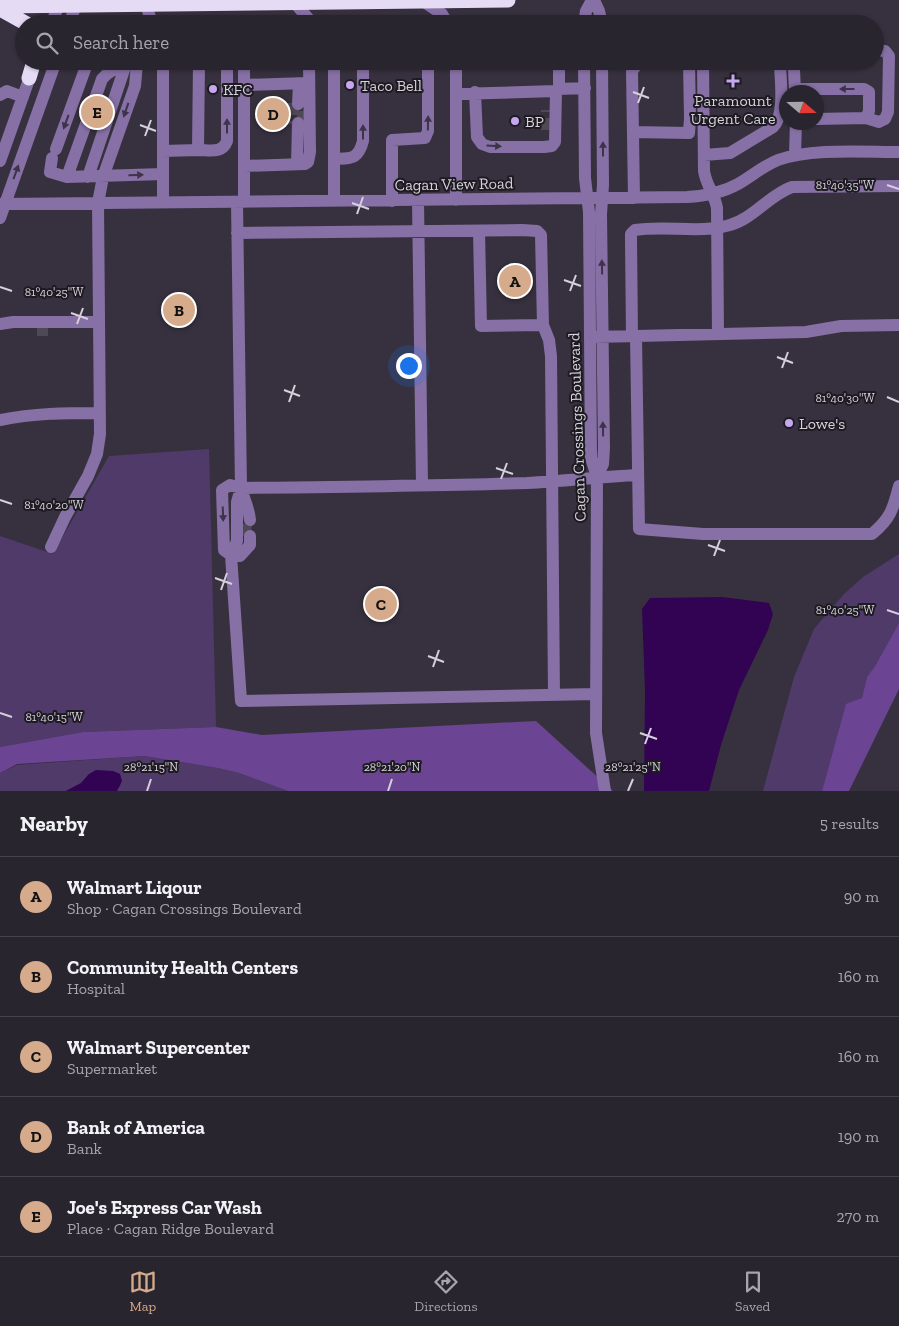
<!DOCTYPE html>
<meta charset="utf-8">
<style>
:root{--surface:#29252f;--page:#312d37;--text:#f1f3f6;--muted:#a5a5aa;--line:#45424b;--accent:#d6ab8b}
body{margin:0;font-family:"Zilla Slab",serif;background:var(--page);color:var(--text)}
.compass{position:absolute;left:779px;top:85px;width:45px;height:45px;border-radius:50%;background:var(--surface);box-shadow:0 1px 4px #0004;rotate:110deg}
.you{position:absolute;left:408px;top:365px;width:18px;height:18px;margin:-12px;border:4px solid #fff;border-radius:50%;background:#1a73e8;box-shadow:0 0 0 8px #1a73e833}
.badge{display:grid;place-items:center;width:32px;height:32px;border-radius:50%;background:var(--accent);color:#111;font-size:16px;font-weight:700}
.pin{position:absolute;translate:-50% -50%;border:2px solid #fff;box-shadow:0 1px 5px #0006}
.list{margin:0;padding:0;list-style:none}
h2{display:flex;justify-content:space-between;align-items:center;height:65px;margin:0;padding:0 20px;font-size:21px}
h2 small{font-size:16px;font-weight:400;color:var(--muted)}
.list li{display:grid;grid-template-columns:32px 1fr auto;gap:15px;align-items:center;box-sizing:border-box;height:80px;padding:0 20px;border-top:1px solid var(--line)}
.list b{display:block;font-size:19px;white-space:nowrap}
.list p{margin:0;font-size:16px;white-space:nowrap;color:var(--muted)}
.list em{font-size:16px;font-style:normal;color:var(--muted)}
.icon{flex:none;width:28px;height:28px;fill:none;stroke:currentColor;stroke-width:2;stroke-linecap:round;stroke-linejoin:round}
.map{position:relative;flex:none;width:899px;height:791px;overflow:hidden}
.search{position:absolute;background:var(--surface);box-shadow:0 1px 4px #0004;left:15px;right:15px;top:15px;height:55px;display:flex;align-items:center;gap:12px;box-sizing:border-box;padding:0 18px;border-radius:28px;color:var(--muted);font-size:19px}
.sheet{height:465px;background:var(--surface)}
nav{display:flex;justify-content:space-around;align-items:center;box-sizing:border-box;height:70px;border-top:1px solid var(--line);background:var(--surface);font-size:14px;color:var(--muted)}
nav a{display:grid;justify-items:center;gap:2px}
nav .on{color:var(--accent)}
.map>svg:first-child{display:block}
.green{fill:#503a6a}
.forest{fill:#6b4593}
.water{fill:#310352}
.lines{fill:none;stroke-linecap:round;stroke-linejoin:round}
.minor-tunnel{stroke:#4f4956;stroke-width:12;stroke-dasharray:12 6;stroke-linecap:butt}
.minor{stroke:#8770a5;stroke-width:12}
.highway{stroke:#e5dbf5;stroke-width:15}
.oneway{fill:#3d3449}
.ticks{fill:none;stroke:#d5d1db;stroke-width:2}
.poi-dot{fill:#c7a6f0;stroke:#1d1a21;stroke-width:2}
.labels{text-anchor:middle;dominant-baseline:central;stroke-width:4;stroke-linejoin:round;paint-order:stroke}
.poi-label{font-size:16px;fill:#d5d1db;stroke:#1d1a21;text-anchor:start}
.street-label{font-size:16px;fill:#d5d1db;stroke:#1d1a21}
.ticks-label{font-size:12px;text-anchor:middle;fill:#d5d1db;stroke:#1d1a21;stroke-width:4;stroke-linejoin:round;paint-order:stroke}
</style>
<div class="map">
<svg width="899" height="791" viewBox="0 0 899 791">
<rect width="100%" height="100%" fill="#37313f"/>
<path class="green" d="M 209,449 L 216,727 L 83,732 L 0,747 L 0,536 L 53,554 L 109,456 Z
M 899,554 L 899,623 L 875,666 L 867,677 L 862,698 L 846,705 L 822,791 L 763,791 L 794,677 L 814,629 L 844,594 L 863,577 Z
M 144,756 L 218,768 L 239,773 L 288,791 L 117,791 L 117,789 L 121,785 L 89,774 L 81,783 L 66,791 L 0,791 L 0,773 L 17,765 Z"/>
<path class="forest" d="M 899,623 L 899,689 L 849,791 L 822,791 L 846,704 L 862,698 L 867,677 L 875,666 Z
M 536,721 L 613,791 L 288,791 L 239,773 L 218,768 L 144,756 L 17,764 L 0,773 L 0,747 L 83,732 L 216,727 L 262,735 Z"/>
<path class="water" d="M 722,597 L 769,603 L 773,614 L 768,630 L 739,690 L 721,745 L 709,791 L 644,791 L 645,691 L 642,609 L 650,598 Z
M 96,770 L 113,771 L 120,774 L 122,781 L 117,791 L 66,791 L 81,783 L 89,774 Z"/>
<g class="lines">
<path class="minor-tunnel" d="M 293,103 L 293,124
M 303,123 L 303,104
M 547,130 L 547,110
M 37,330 L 48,330
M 245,536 L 246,520"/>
<path class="minor" d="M 594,0 L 599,11 L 602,24
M 423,1 L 442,14 L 448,24
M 294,2 L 313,24
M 146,4 L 152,24
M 51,24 L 59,5
M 69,24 L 76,5
M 584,24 L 586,11 L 592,0
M 132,61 L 163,63 L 286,61
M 163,61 L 163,202
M 334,61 L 334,201
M 456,61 L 456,200
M 584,61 L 585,178 L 589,212 L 591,458 L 597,477 L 596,733 L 605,791
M 703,61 L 704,171 C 706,185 715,195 717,208 L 718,334
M 789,61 L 794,69 L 795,92
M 244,62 L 244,202
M 244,85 L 308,83
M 559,89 L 559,61
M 795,89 L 864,89 L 869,92 L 869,111 L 866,118
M 475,92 L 477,137 L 482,144 L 490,147 L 544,147 L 552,146 L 555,142 L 556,91
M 456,94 L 556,91 L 559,89 L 585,88
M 0,95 L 7,91 L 23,97
M 298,104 L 299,84
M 816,119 L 866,118 L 879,122 L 885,119 L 888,112 L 889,56 L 885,51 L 875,50
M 633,132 L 689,133 L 690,118 L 689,62
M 56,149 L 88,61
M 198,150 C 210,150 222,154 227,141 L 227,62
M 163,151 L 198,150 L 199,63
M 704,155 L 730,153 L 773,127 C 786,114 780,80 780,61
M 795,155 L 796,122
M 52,158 L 50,172 L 67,177 L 163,174
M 334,159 C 351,158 358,160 363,141 L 363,61
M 0,161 L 32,71
M 297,164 L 298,123
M 244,166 L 305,164 L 308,162 L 310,152 L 309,61
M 67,177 L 102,79 L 107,74 L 126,61
M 88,177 L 127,61
M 634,198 L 632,71 L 637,64 L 641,63 L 695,61
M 392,201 L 392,140 L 425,138 L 428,131 L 428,61
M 418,201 L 422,485
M 237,202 L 241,488 L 237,502 L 237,541 L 231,555 L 241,701 L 596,694
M 0,204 L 687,197 C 705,196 722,193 738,184 C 752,176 763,166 778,160 C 810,148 864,152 899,152
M 0,218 L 56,61
M 479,231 L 481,326 L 543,325
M 237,233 L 522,230 L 537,231 L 541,235 L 543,325 L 549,340 L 551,356 L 554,695
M 0,324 L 13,322 L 99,322
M 632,336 L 631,238 L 631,234 L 635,230 C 666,225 700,234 730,225 C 754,218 769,195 792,187 L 899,186
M 636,336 L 639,529 L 703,534 L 872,534 C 891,518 893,509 899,486
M 595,337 L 806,332 L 841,326 L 899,325
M 0,420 C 34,413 66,413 100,413
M 597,477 L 603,464 L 604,448 L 601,214 L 603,185 L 602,61
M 241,488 C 244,499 249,508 250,520
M 250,536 L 250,545 L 240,556 L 231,555 L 224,550 L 222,490 L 230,485 L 241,488 C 336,487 432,486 527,483 C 564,481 600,477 637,475
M 51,547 L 65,517 L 88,476 L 97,454 L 100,434 L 98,203 L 103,177 L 135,86 L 137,63"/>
<path class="highway" d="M 0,6 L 508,0
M 0,9 L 27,24
M 29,78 L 34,61"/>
</g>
<defs><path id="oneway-solid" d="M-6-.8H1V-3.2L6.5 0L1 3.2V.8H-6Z" transform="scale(1.25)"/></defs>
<g class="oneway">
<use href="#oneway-solid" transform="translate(847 89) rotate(-180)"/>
<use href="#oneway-solid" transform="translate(126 110) rotate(109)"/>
<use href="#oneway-solid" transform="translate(66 122) rotate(110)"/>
<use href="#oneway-solid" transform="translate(428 123) rotate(-89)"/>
<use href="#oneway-solid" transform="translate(227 126) rotate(-90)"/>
<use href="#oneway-solid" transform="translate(363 132) rotate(-90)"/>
<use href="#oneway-solid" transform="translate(494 146) rotate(4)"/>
<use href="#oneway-solid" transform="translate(603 149) rotate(-90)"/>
<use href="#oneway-solid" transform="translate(16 172) rotate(-70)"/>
<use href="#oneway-solid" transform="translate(136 175) rotate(-2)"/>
<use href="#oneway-solid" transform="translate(602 267) rotate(-91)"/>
<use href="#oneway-solid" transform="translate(603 429) rotate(-91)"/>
<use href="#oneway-solid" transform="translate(223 514) rotate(88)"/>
</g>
<path class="ticks" d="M 633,92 L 649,98M 638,103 L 644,87M 140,125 L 156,131M 145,136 L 151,120M 887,185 L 899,189M 352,203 L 369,209M 357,214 L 363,197M 564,280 L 581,286M 0,287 L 12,291M 570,291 L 576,275M 71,313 L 88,319M 77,324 L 83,308M 777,357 L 793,363M 782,368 L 788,352M 284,390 L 300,396M 887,397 L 899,402M 289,402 L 295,385M 496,468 L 513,474M 501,479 L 507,463M 0,500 L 12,504M 708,545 L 725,551M 714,556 L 720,540M 215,578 L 232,584M 221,590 L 227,573M 887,610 L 899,614M 428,656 L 444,662M 433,667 L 439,650M 0,713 L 12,717M 640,733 L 657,739M 645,744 L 651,728M 147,791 L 151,779M 388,791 L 392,779M 628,791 L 633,779"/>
<g class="poi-dot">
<path d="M730.5 73.5h5v5h5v5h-5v5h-5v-5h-5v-5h5z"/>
<circle cx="350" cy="85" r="5"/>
<circle cx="213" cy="89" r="5"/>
<circle cx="515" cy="121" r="5"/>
<circle cx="789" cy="423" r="5"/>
</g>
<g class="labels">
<g class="poi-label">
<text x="360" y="85">Taco Bell</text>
<text x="223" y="89">KFC</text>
<text x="733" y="100" text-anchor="middle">Paramount<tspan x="733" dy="18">Urgent Care</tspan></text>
<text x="525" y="121">BP</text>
<text x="799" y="423">Lowe's</text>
</g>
<g class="street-label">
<text transform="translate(454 184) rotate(-1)">Cagan View Road</text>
<text transform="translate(577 427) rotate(-92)">Cagan Crossings Boulevard</text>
</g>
</g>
<g class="ticks-label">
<text x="845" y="189">81°40'35"W</text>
<text x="54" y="296">81°40'25"W</text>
<text x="845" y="402">81°40'30"W</text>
<text x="54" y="509">81°40'20"W</text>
<text x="845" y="614">81°40'25"W</text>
<text x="54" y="721">81°40'15"W</text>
<text x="151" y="771">28°21'15"N</text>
<text x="392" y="771">28°21'20"N</text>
<text x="633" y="771">28°21'25"N</text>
</g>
</svg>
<svg class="compass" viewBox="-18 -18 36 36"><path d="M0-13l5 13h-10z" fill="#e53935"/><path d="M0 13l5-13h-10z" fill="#a5a5aa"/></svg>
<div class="you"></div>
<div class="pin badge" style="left:515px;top:281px">A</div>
<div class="pin badge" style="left:179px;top:310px">B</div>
<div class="pin badge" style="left:381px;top:604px">C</div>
<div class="pin badge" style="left:273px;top:114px">D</div>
<div class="pin badge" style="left:97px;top:112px">E</div>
<div class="search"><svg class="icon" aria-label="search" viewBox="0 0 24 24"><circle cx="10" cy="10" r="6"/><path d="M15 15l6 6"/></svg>Search here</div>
</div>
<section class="sheet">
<h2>Nearby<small>5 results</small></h2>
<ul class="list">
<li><span class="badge">A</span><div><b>Walmart Liqour</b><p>Shop · Cagan Crossings Boulevard</p></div><em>90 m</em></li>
<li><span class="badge">B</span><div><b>Community Health Centers</b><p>Hospital</p></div><em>160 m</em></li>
<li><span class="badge">C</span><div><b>Walmart Supercenter</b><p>Supermarket</p></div><em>160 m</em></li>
<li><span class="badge">D</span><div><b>Bank of America</b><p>Bank</p></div><em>190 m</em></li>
<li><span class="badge">E</span><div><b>Joe's Express Car Wash</b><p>Place · Cagan Ridge Boulevard</p></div><em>270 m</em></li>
</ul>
</section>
<nav>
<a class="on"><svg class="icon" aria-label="map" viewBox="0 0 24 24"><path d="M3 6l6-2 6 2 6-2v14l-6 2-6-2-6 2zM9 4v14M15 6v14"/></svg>Map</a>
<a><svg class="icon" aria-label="directions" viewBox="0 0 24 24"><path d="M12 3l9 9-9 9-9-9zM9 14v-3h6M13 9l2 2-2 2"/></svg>Directions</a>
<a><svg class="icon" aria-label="saved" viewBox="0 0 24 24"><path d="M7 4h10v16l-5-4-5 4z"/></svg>Saved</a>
</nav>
